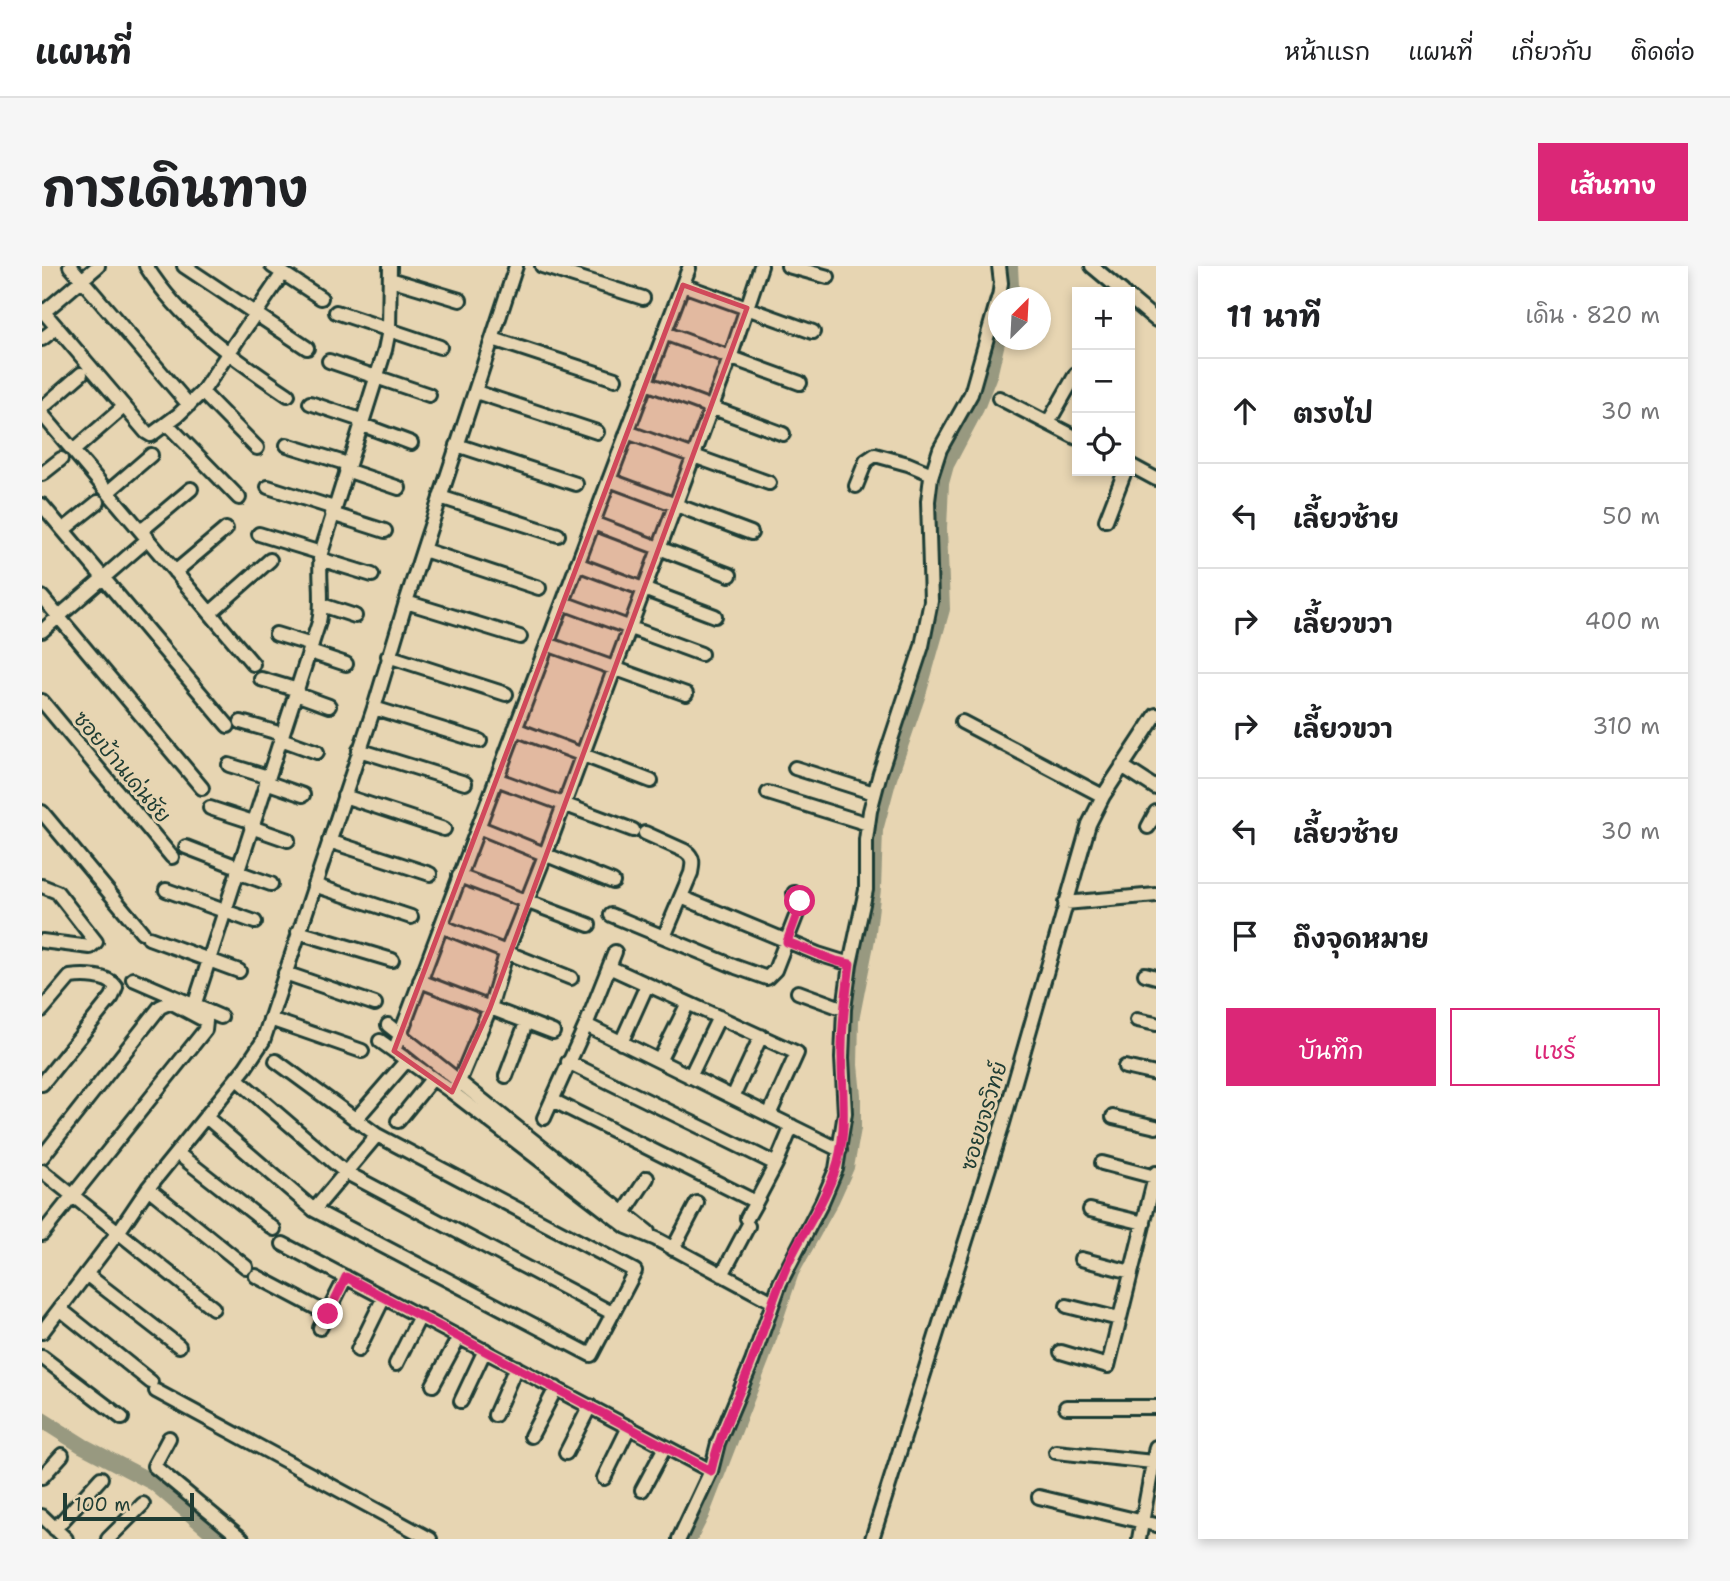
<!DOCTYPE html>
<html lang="th">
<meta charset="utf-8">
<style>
:root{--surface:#fff;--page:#f6f6f6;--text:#202124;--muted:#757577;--line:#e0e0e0;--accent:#db2777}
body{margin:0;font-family:"Shantell Sans","Playpen Sans Thai",sans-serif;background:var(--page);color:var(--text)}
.controls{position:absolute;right:21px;top:21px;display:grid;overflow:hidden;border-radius:0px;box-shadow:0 4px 10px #0003}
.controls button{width:63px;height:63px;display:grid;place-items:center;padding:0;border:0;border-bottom:2px solid var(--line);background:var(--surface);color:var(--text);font:35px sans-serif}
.compass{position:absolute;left:946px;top:21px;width:63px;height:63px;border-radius:50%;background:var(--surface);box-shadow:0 4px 10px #0003;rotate:24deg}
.scale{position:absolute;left:21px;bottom:18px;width:131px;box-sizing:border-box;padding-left:7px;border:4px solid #1f3d34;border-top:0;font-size:19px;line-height:24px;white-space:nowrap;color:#1f3d34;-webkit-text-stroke:5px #e7d5b2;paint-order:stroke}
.stop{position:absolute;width:21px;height:21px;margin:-16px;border:5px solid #db2777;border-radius:50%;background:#fff}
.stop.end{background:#db2777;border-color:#fff;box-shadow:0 2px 7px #0008}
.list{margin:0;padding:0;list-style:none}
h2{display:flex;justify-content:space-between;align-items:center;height:91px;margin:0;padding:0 28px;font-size:30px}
h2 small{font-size:23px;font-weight:400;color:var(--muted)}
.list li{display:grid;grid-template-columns:46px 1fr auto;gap:21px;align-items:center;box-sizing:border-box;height:105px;padding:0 28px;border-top:2px solid var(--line)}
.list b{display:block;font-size:26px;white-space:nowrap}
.list em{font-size:23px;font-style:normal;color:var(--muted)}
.actions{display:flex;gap:14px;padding:21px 28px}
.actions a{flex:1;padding:16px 0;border:2px solid var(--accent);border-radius:0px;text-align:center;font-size:24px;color:var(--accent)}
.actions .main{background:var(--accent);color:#fff}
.icon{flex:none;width:38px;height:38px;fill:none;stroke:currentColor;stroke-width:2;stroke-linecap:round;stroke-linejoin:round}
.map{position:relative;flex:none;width:1114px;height:1273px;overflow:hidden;border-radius:0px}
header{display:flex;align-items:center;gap:42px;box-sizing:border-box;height:98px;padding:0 35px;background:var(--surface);border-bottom:2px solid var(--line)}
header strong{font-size:33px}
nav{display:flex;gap:38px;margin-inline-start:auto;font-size:24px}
.intro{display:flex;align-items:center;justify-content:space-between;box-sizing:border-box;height:168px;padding:0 42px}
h1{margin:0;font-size:49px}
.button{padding:18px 32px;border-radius:0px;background:var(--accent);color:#fff;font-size:24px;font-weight:700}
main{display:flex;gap:42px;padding:0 42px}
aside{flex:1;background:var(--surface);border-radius:0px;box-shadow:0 4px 10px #0003}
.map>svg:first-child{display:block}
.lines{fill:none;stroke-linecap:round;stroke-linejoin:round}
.river{stroke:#989980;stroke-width:16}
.minor-casing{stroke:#1f3d34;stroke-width:18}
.minor{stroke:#e7d5b2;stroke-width:12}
.route{stroke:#db2777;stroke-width:9}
.marked{fill:#d1495b;fill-opacity:0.2;stroke:#d1495b;stroke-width:5;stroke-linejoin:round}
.labels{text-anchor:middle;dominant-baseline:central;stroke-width:6;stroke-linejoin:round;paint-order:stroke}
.street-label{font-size:21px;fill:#1f3d34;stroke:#e7d5b2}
</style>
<header>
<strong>แผนที่</strong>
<nav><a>หน้าแรก</a><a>แผนที่</a><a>เกี่ยวกับ</a><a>ติดต่อ</a></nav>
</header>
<div class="intro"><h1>การเดินทาง</h1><a class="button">เส้นทาง</a></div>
<main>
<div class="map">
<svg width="1114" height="1273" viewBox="0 0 1114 1273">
<rect width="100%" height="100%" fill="#e7d5b2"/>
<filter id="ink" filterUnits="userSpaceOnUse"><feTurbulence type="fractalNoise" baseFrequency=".0143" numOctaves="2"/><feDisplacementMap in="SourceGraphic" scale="14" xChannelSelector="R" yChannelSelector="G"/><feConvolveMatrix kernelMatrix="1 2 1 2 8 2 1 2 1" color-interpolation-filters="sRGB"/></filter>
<g filter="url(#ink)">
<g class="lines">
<path class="river" d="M 966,32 L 969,20 L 968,0
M 0,1154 L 41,1180 L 112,1217 L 178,1273
M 647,1273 L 659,1249 L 721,1089 L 749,1006 L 790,932 L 804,901 L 811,862 L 811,829 L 808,799 L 809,754 L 825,673 L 831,623 L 833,564 L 847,512 L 876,428 L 900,343 L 897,262 L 899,217 L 904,199 L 934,142 L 948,106 L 956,72"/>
<defs>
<path id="minor" d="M 28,0 L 147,139
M 104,0 C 140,57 191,92 246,129
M 142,0 L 265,82
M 230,0 L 279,32
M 500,0 L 601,32
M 746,0 L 786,11
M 1050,0 L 1081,26
M 348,13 L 418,34
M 641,19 L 771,66
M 957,32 L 959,17 L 957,0
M 1088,32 L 1114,54
M 0,44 L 104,166 L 109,169 L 136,149 L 160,126 L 241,7
M 2,46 L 56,0
M 294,46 L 398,81
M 622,67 L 758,117
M 0,73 L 9,66
M 451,73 L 573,113
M 287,95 L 387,129
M 604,117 L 741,168
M 160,126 L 215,182
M 434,126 L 555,166
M 957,132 L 1035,172
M 268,137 L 319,154
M 0,142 L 39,108
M 0,148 L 211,398
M 1006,157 L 1034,108
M 125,158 L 197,232
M 318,158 L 369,177
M 585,166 L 727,217
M 245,179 L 306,198
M 415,179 L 534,218
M 31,185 L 77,145
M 1088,199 L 1114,213
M 304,204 L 357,222
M 0,208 L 19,193
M 567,214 L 709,267
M 814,220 L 824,195 L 833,189 L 866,198 L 890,208
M 226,221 L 292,242
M 66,226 L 109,189
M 398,231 L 516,269
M 0,239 L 186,460
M 290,248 L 343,265
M 1064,254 L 1083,205
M 551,257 L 688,309
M 21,264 L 56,236
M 99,265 L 149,223
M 217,268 L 279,287
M 382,284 L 497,322
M 278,293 L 330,309
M 535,298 L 673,350
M 133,306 L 184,263
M 0,331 L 160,522
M 364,336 L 478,371
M 521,337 L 659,388
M 280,339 L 313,350
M 168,347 L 228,294
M 0,365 L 106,273
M 234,368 L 270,379
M 505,378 L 644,428
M 268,386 L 304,398
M 346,390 L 464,428
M 219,413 L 256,424
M 254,428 L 287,440
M 0,435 L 130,591
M 332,442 L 438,475
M 199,456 L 240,468
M 920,456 L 1061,530
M 473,463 L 609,515
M 239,473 L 275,486
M 317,484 L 423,517
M 187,499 L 226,511
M 1080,500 L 1114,522
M 753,502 L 832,527
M 454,513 L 591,564
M 224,516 L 261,529
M 726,527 L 826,558
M 302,530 L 402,563
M 168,542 L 211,556
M 0,546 L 100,666
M 209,561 L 246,574
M 436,561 L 571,616
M 1106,561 L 1114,546
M 603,567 L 643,585 C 652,591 651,597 649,607 L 622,671
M 287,575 L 388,608
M 144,581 L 196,601
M 195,606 L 229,618
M 417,610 L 547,659
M 272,619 L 369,651
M 0,620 L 15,626 L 54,676 L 48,681 L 0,675
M 124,624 L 213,656
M 639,631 L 776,688 L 808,698
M 1023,637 L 1114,629
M 569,649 L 694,701 L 725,712 L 733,704 L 758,640 L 758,635 L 752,627
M 399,660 L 529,712
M 256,666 L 350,694
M 107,672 L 197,705
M 567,701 L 755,787 L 727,849
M 243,707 L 333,738
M 1103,708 L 1114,711
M 91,713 L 179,751
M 378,715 L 511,766
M 756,726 L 802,743
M 152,740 L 277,356 C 282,333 276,310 279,287 L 343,84 L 347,64 L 348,0
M 0,744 L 28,711 C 41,709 66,709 74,721 L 70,731 L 0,818
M 228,753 L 320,785
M 1095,754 L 1114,758
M 346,759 L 606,966
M 544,759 L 573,686
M 338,775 L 410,826 L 585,961 L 614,973 L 731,1036
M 579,777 L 605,719
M 352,785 L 647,2
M 617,795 L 646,737
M 526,796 L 734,898
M 1083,801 L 1114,808
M 464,810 L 484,757
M 648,811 L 677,751
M 195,813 L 303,906 L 570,1047
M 410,826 L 417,816 L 448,742 L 465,685 L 504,587 L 688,92 L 719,0
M 691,831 L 719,770
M 510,834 L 714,936 L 734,898 L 750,860
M 164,851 L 272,944 L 549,1089 L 593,1005 L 335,869 L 234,795
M 1071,851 L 1114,861
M 502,852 L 544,759 L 798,884
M 313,854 L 365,794
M 356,855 L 390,813
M 135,887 L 232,963
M 0,891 L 118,741 L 127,737 L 132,738 L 164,755 L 163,764 L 0,968
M 1060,897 L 1113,911
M 0,905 L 171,1042
M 106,922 L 204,1001
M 272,944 L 335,869
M 1048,944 L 1102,957
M 582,947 L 605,912
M 705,952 L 714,936
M 241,978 L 669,1205
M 631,983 L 655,937
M 1039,993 L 1089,1006
M 44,1008 L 137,1080
M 680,1009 L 706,960
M 214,1010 L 286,1048
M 1025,1040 L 1077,1053
M 18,1043 L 109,1116
M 278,1062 L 304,1011
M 0,1066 L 77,965 L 106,922 L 203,802 L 221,775 L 332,442 L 364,336 L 474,0
M 316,1084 L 342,1031
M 1019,1086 L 1066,1100 L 1114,907
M 0,1091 L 80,1152
M 354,1098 L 378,1050
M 391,1119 L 417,1071
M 114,1125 L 388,1273
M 419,1135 L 443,1084
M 1024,1141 L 1114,1141
M 453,1149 L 474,1101
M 489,1170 L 514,1122
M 127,1172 L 112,1200 L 200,1273
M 1014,1186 L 1111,1196
M 524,1187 L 548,1140
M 0,1211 L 20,1189
M 562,1212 L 587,1161
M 600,1224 L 623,1181
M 997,1231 L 1114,1259
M 0,1250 L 24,1273
M 13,1263 L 59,1212
M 66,1273 L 101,1238
M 637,1273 L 669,1205 L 676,1177 L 710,1096 L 738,1017 L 780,936 L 794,903 L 803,847 L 800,792 L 802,743 L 808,698 L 824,624 L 824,574 L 828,545 L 838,507 L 880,380 L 889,335 L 886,235 L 889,211 L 898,183 L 929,128 L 956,33
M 830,1273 L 961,857 L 1047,558 L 1061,530 L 1114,449
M 1097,1273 L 1114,1181"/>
</defs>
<use href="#minor" class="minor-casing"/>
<use href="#minor" class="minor"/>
</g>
</g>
<g class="lines" filter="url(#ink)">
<path class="route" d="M 286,1048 L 304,1011 L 669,1205 C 678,1166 696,1132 710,1095 C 723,1062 732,1027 747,995 C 762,964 782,937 793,905 C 806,869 800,831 800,794 C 799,762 804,730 808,698 L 794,695 L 745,676 L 758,640 L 758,635"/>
</g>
<path class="marked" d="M 641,19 L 705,42 L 448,742 L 410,826 L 352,785 Z"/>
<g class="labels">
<g class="street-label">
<text transform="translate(80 501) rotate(50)">ซอยบ้านเด่นชัย</text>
<text transform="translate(942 850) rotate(-73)">ซอยขจรวิทย์</text>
</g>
</g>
</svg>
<div class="controls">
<button>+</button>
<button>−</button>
<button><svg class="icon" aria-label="locate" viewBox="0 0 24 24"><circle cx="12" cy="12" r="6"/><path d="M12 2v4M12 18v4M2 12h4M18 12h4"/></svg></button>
</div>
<svg class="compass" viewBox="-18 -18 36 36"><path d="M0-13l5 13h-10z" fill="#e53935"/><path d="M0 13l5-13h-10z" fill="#757577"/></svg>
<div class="scale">100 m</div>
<div class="stop" style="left:758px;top:635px"></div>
<div class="stop end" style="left:286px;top:1048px"></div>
</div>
<aside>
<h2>11 นาที<small>เดิน · 820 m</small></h2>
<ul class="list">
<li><svg class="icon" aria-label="ahead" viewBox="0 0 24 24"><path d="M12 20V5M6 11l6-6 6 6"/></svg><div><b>ตรงไป</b></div><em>30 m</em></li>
<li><svg class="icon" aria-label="left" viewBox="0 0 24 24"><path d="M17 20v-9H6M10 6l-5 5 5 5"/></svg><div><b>เลี้ยวซ้าย</b></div><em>50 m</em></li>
<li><svg class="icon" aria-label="right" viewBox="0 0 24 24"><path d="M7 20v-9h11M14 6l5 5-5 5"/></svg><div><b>เลี้ยวขวา</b></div><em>400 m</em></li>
<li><svg class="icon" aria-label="right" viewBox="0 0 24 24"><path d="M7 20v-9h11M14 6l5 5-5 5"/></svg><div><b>เลี้ยวขวา</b></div><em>310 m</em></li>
<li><svg class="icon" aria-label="left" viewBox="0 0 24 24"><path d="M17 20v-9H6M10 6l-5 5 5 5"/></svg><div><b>เลี้ยวซ้าย</b></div><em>30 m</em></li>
<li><svg class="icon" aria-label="arrive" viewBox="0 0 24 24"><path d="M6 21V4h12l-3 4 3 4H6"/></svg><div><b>ถึงจุดหมาย</b></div></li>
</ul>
<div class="actions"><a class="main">บันทึก</a><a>แชร์</a></div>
</aside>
</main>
